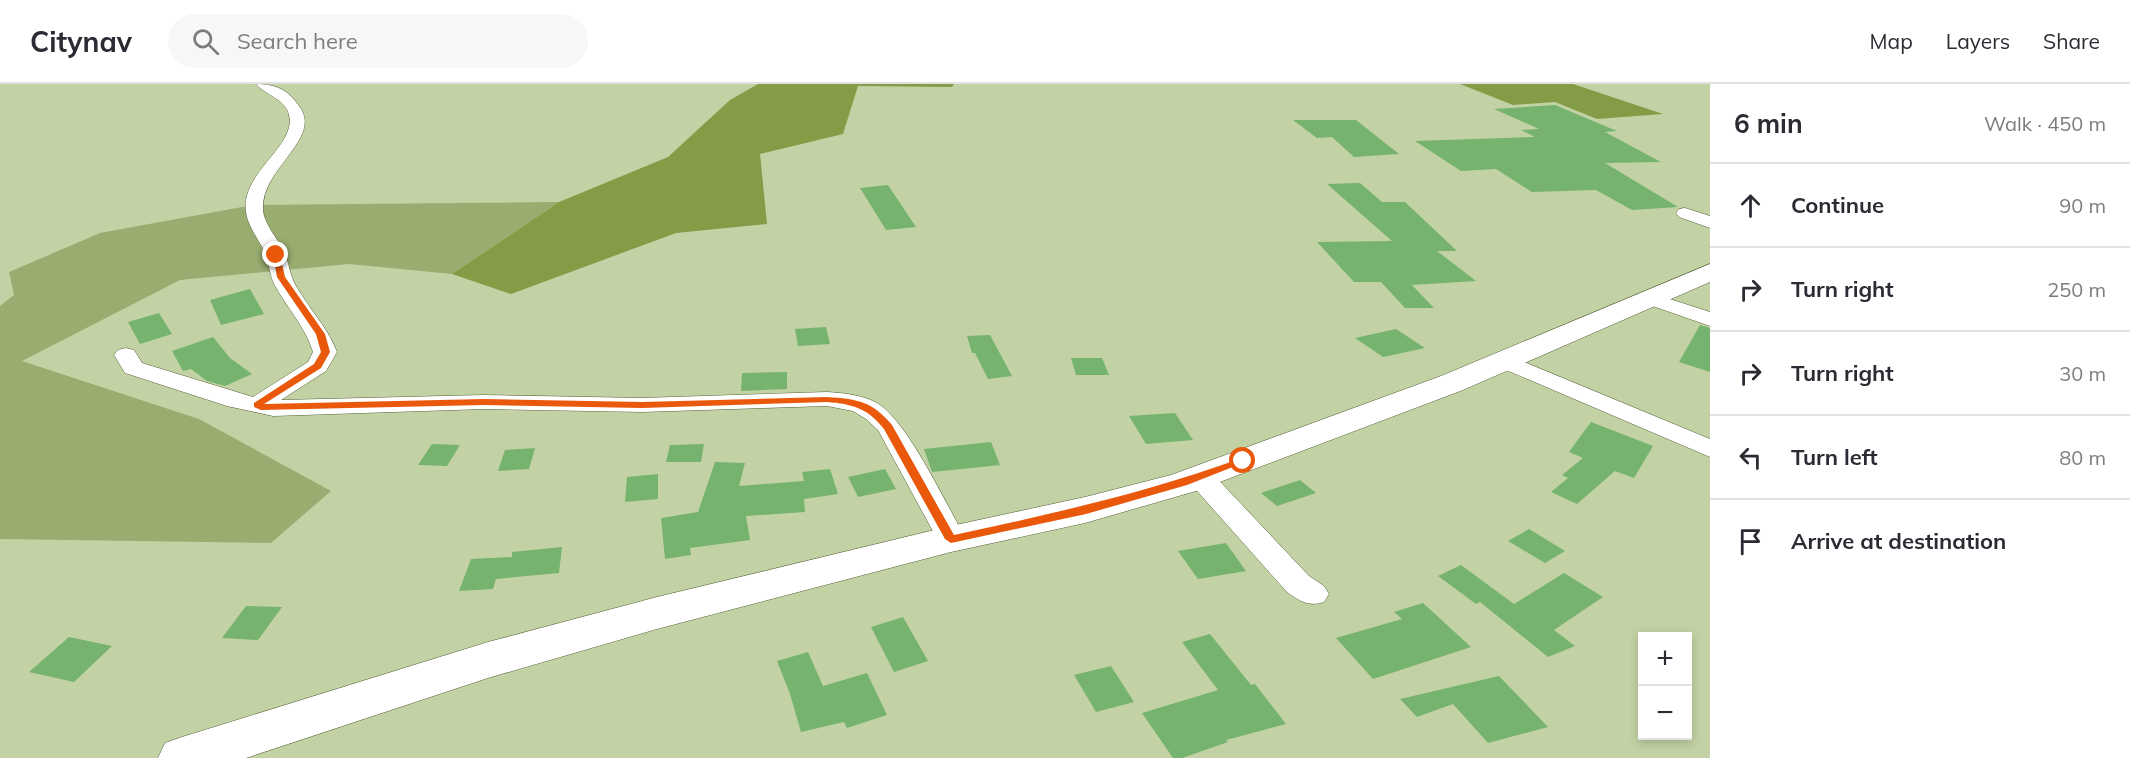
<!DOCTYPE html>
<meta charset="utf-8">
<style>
:root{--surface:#fff;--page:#f7f7f7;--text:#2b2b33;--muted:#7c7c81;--line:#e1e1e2}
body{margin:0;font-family:Mulish,sans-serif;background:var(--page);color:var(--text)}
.controls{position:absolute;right:18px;bottom:18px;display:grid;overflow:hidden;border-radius:0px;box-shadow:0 3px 9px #0003}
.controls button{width:54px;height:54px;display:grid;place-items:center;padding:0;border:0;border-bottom:2px solid var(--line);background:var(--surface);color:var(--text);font:30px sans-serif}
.stop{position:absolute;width:18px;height:18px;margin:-14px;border:4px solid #ea580c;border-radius:50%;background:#fff}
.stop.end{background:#ea580c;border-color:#fff;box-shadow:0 2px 6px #0008}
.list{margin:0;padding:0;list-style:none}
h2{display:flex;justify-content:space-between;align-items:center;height:78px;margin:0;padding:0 24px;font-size:26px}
h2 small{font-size:20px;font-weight:400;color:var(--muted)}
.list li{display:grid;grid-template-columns:39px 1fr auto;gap:18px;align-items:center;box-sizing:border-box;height:84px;padding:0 24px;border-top:2px solid var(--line)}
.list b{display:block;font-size:22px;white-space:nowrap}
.list em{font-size:20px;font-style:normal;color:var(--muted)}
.icon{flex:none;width:33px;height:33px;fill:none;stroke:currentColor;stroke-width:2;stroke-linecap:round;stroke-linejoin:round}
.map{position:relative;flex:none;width:1710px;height:674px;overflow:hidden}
header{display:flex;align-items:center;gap:36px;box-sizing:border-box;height:84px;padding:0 30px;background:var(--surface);border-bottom:2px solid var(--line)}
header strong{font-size:28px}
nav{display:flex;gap:33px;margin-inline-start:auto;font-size:21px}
.search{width:420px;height:54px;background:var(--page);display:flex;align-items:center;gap:15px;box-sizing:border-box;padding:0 21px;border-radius:33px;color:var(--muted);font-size:22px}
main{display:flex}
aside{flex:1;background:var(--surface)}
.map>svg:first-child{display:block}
.green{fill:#9aad70}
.forest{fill:#859c47}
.building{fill:#75b36f}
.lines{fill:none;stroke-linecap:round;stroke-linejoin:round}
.minor-casing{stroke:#546037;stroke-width:1}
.major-casing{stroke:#546037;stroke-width:1}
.minor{fill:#fff;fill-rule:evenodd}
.major{fill:#fff;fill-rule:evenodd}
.route{fill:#ea580c}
</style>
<header>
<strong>Citynav</strong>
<div class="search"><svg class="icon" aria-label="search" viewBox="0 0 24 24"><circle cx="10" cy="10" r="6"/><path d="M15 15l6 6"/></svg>Search here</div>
<nav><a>Map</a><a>Layers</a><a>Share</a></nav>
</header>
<main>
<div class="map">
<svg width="1710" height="674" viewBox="0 0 1710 674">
<rect width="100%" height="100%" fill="#c3d2a4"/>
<path class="green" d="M 559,118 L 452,190 L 349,180 L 180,196 L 22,277 L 199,335 L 331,407 L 271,459 L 0,455 L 0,222 L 14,211 L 9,188 L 100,149 L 253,121 Z"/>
<path class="forest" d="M 758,0 L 954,0 L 952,3 L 858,2 L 843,50 L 760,70 L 767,140 L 676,149 L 511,210 L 452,190 L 559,118 L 668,73 L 730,16 Z
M 1460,0 L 1573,0 L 1663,30 L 1597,35 L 1555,18 L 1513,21 Z"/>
<path class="building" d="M 1555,21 L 1617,47 L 1605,48 L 1661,78 L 1605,79 L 1678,123 L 1632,126 L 1596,106 L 1532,108 L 1496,85 L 1461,87 L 1415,57 L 1535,53 L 1521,46 L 1539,45 L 1494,25 Z
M 1293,36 L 1356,36 L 1399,70 L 1354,73 L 1332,53 L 1317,54 Z
M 1360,99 L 1382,118 L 1405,118 L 1457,167 L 1437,167 L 1476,197 L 1412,201 L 1434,224 L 1405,224 L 1381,198 L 1354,198 L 1317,158 L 1392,157 L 1327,100 Z
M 888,101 L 916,143 L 886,146 L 860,104 Z
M 250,205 L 264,230 L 221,241 L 210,216 Z
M 159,229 L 172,250 L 140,260 L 128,238 Z
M 1700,241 L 1710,244 L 1710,288 L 1679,278 Z
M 826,243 L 830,260 L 798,262 L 795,245 Z
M 1396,245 L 1425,264 L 1383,273 L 1355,254 Z
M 990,251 L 1012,292 L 988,295 L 975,269 L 972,269 L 967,252 Z
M 213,253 L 230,274 L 252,290 L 225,302 L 207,297 L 191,285 L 183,287 L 172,267 Z
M 1071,274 L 1102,274 L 1109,291 L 1076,291 Z
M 787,288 L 787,305 L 741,307 L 742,289 Z
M 1175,329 L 1193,356 L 1146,360 L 1129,332 Z
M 1591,338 L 1653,362 L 1634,394 L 1615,387 L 1577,420 L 1551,408 L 1568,394 L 1562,391 L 1583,374 L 1569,368 Z
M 991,358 L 1000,381 L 932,388 L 924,365 Z
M 432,360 L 460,361 L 447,382 L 418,381 Z
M 704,360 L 701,378 L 666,378 L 670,361 Z
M 535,364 L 529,385 L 498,387 L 505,366 Z
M 715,378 L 745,379 L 739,402 L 804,397 L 802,388 L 830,385 L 838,410 L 804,415 L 805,428 L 746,432 L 750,456 L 690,464 L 691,471 L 665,475 L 661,434 L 698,428 Z
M 885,385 L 896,405 L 858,413 L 848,393 Z
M 658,390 L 658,415 L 625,418 L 627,393 Z
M 1300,396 L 1316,409 L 1277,422 L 1261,409 Z
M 1529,445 L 1565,467 L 1545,479 L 1508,457 Z
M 1226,459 L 1246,487 L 1198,495 L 1178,467 Z
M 562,463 L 559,489 L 496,495 L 493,505 L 459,507 L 471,475 L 512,473 L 512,468 Z
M 1461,481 L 1514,520 L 1564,489 L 1603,513 L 1554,546 L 1575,562 L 1548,573 L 1480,518 L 1476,520 L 1438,492 Z
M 1423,519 L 1471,563 L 1373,595 L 1336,554 L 1402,535 L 1394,528 Z
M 246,522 L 282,523 L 258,556 L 222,554 Z
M 903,533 L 928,577 L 894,588 L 871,543 Z
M 1210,550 L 1251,601 L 1255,600 L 1286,640 L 1226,656 L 1228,658 L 1182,674 L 1173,674 L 1142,629 L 1218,606 L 1182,558 Z
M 69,553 L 112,562 L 74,598 L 29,588 Z
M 808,568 L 823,602 L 867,589 L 887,631 L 847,644 L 844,638 L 801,648 L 790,610 L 777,577 Z
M 1111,582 L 1134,618 L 1096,628 L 1074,591 Z
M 1499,592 L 1548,643 L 1488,659 L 1453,620 L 1417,633 L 1400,615 Z"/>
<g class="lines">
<defs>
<path id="minor" d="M 256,0 C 272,0 286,4 296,18 C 298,21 302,25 303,29 C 316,60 254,91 264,132 C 268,144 276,153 282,164 C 289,176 289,190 296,202 C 309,225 327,242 337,268 L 326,287 L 281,316 L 484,311 L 642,314 L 827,308 C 844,309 862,311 877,319 C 907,336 947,422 966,455 L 961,462 L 951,465 L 941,462 L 878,346 L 866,335 L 853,327 L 827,322 L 642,328 L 484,325 L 273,332 L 227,322 L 125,289 L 114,271 L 118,266 L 126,264 L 134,266 L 142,279 L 253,313 L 308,278 L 313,268 C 305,242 287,224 274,200 C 269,189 269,177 264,166 C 257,153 248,142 246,128 C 240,89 297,62 289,31 C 286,15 265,11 256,0 Z
M 1685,124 L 1710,132 L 1710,144 L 1679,133 L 1676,129 L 1679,125 Z
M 1648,208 L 1710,228 L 1710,242 L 1641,218 L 1637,214 L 1641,210 Z
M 1505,270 L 1710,355 L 1710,373 L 1497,282 L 1493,277 L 1497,272 Z
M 1200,384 L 1210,387 L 1309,492 L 1324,502 L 1329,510 L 1324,518 C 1308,523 1300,517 1287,508 L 1190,399 L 1186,393 L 1190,387 Z"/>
<path id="major" d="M 1710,180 L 1710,198 L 1463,306 L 1196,407 L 1085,439 L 951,468 L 657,545 L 488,594 L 246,674 L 158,674 L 165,659 L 182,653 L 488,558 L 657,513 L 951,442 L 1085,413 L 1171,391 L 1441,292 Z"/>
</defs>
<use href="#minor" class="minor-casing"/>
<use href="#major" class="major-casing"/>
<use href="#minor" class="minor"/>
<use href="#major" class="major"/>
</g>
<path class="route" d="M 276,169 L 280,171 L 285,193 L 325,250 L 330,268 L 321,284 L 264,320 L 484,315 L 642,318 L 827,313 C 857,315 872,317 892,341 L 954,451 C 1051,430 1146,409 1239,375 L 1246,375 L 1248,377 L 1187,401 L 1086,430 L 951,459 L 945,455 L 884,345 C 868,324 852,320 827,318 L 642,324 L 484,321 L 261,326 L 254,323 L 254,319 L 314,280 L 321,268 L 316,250 L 277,193 L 273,171 Z"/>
</svg>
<div class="controls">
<button>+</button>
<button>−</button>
</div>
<div class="stop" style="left:1243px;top:377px"></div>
<div class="stop end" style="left:276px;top:171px"></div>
</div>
<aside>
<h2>6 min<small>Walk · 450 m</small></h2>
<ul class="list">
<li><svg class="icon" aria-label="ahead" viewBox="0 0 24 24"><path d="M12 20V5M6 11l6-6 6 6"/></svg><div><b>Continue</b></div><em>90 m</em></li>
<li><svg class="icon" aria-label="right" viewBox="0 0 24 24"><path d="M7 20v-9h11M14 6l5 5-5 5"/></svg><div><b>Turn right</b></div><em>250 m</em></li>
<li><svg class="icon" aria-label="right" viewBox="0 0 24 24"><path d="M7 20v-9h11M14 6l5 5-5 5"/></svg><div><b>Turn right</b></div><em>30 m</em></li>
<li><svg class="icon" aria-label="left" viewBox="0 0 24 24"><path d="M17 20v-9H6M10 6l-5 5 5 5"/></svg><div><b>Turn left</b></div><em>80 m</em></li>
<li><svg class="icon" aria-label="arrive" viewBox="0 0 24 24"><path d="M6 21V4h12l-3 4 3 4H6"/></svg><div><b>Arrive at destination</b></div></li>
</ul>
</aside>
</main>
